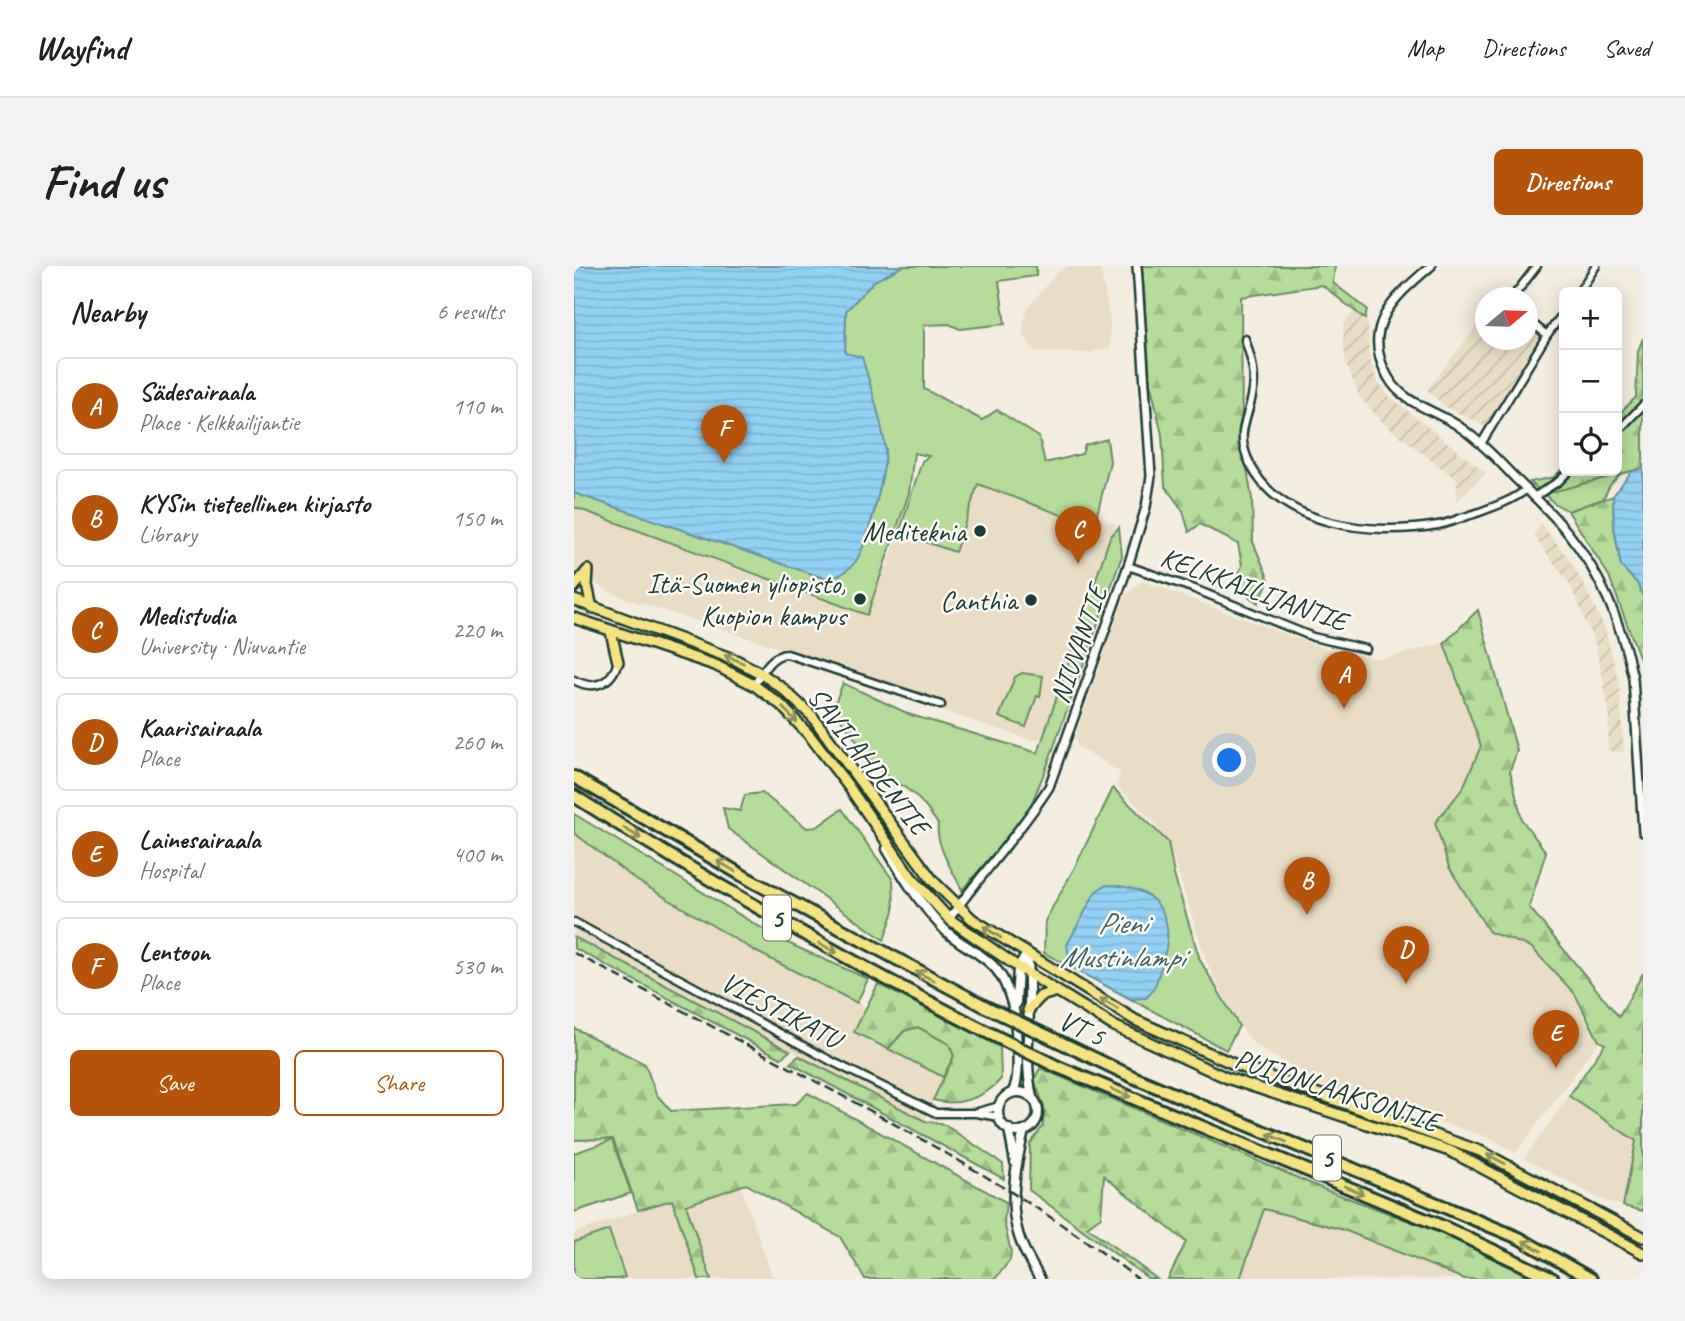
<!DOCTYPE html>
<meta charset="utf-8">
<style>
:root{--surface:#fff;--page:#f2f2f2;--text:#202124;--muted:#757577;--line:#e0e0e0;--accent:#b45309}
body{margin:0;font-family:Caveat,sans-serif;background:var(--page);color:var(--text)}
.controls{position:absolute;right:21px;top:21px;display:grid;overflow:hidden;border-radius:10px;box-shadow:0 4px 18px #0003}
.controls button{width:63px;height:63px;display:grid;place-items:center;padding:0;border:0;border-bottom:2px solid var(--line);background:var(--surface);color:var(--text);font:35px sans-serif}
.compass{position:absolute;left:901px;top:21px;width:63px;height:63px;border-radius:50%;background:var(--surface);box-shadow:0 4px 18px #0003;rotate:71deg}
.you{position:absolute;left:656px;top:495px;width:24px;height:24px;margin:-18px;border:5px solid #fff;border-radius:50%;background:#1a73e8;box-shadow:0 0 0 10px #1a73e833}
.badge{display:grid;place-items:center;width:46px;height:46px;border-radius:50%;background:var(--accent);color:#fff;font-size:23px;font-weight:700}
.pin{position:absolute;translate:-50% -58px;filter:drop-shadow(0 2px 4px #0008)}
.pin::after{content:'';position:absolute;top:37px;width:24px;height:21px;background:inherit;clip-path:polygon(0 0,100% 0,50% 100%)}
.list{margin:0;padding:0;list-style:none}
h2{display:flex;justify-content:space-between;align-items:center;height:91px;margin:0;padding:0 28px;font-size:30px}
h2 small{font-size:23px;font-weight:400;color:var(--muted)}
.list li{display:grid;grid-template-columns:46px 1fr auto;gap:21px;align-items:center;box-sizing:border-box;height:98px;margin:0 14px 14px;padding:0 14px;border:2px solid var(--line);border-radius:10px}
.list b{display:block;font-size:26px;white-space:nowrap}
.list p{margin:0;font-size:23px;white-space:nowrap;color:var(--muted)}
.list em{font-size:23px;font-style:normal;color:var(--muted)}
.actions{display:flex;gap:14px;padding:21px 28px}
.actions a{flex:1;padding:16px 0;border:2px solid var(--accent);border-radius:10px;text-align:center;font-size:24px;color:var(--accent)}
.actions .main{background:var(--accent);color:#fff}
.icon{flex:none;width:38px;height:38px;fill:none;stroke:currentColor;stroke-width:2;stroke-linecap:round;stroke-linejoin:round}
.map{position:relative;flex:none;width:1069px;height:1013px;overflow:hidden;border-radius:10px}
header{display:flex;align-items:center;gap:42px;box-sizing:border-box;height:98px;padding:0 35px;background:var(--surface);border-bottom:2px solid var(--line)}
header strong{font-size:33px}
nav{display:flex;gap:38px;margin-inline-start:auto;font-size:24px}
.intro{display:flex;align-items:center;justify-content:space-between;box-sizing:border-box;height:168px;padding:0 42px}
h1{margin:0;font-size:49px}
.button{padding:18px 32px;border-radius:10px;background:var(--accent);color:#fff;font-size:24px;font-weight:700}
main{display:flex;gap:42px;padding:0 42px}
aside{flex:1;background:var(--surface);border-radius:10px;box-shadow:0 4px 18px #0003}
.map>svg:first-child{display:block}
.built{fill:#e9dec5}
.industrial{fill:url(#industrial-furrows)}
.green{fill:#b5dc99;stroke:#6a8c66;stroke-width:2}
.forest{fill:url(#forest-firs);stroke:#6a8c66;stroke-width:2}
.water{fill:url(#water-rules);stroke:#6596a8;stroke-width:2}
.lines{fill:none;stroke-linecap:round;stroke-linejoin:round}
.minor-casing{stroke:#1f3d34;stroke-width:11}
.tertiary-casing{stroke:#1f3d34;stroke-width:12}
.secondary-casing{stroke:#1f3d34;stroke-width:13}
.primary-casing{stroke:#1f3d34;stroke-width:14}
.motorway-casing{stroke:#1f3d34;stroke-width:16}
.minor{stroke:#fdfcf7;stroke-width:6}
.tertiary{stroke:#fdfcf7;stroke-width:7}
.secondary{stroke:#fdfcf7;stroke-width:8}
.primary{stroke:#f5e382;stroke-width:9}
.motorway{stroke:#f5e382;stroke-width:10}
.rail{stroke:#1f3d34;stroke-width:2.5;stroke-dasharray:10 5;stroke-linecap:butt}
.motorway-bridge-casing{stroke:#1f3d34;stroke-width:16;stroke-linecap:butt}
.motorway-bridge{stroke:#f5e382;stroke-width:10}
.oneway{stroke:#8a905b}
.poi-dot{fill:#1f3d34;stroke:#fdfcf7;stroke-width:2.5}
.labels{text-anchor:middle;dominant-baseline:central;stroke-width:5;stroke-linejoin:round;paint-order:stroke}
.shield{fill:#fdfcf7;stroke:#62766e;stroke-width:2}
.shield-label{font-size:26px;font-weight:bold;fill:#1f3d34}
.poi-label{font-size:28px;fill:#1f3d34;stroke:#fdfcf7;text-anchor:end}
.street-label{font-size:28px;fill:#1f3d34;stroke:#fdfcf7}
.water-label{font-size:30px;font-style:italic;fill:#3c6264;stroke:#fdfcf7}
</style>
<header>
<strong>Wayfind</strong>
<nav><a>Map</a><a>Directions</a><a>Saved</a></nav>
</header>
<div class="intro"><h1>Find us</h1><a class="button">Directions</a></div>
<main>
<aside>
<h2>Nearby<small>6 results</small></h2>
<ul class="list">
<li><span class="badge">A</span><div><b>Sädesairaala</b><p>Place · Kelkkailijantie</p></div><em>110 m</em></li>
<li><span class="badge">B</span><div><b>KYSin tieteellinen kirjasto</b><p>Library</p></div><em>150 m</em></li>
<li><span class="badge">C</span><div><b>Medistudia</b><p>University · Niuvantie</p></div><em>220 m</em></li>
<li><span class="badge">D</span><div><b>Kaarisairaala</b><p>Place</p></div><em>260 m</em></li>
<li><span class="badge">E</span><div><b>Lainesairaala</b><p>Hospital</p></div><em>400 m</em></li>
<li><span class="badge">F</span><div><b>Lentoon</b><p>Place</p></div><em>530 m</em></li>
</ul>
<div class="actions"><a class="main">Save</a><a>Share</a></div>
</aside>
<div class="map">
<svg width="1069" height="1013" viewBox="0 0 1069 1013">
<defs>
<pattern id="industrial-furrows" width="10" height="10" patternUnits="userSpaceOnUse" patternTransform="scale(1.75)"><rect width="10" height="10" fill="#e9dec5"/><path d="M-1 1l2-2M0 10L10 0M9 11l2-2" fill="none" stroke="#c7bfaa"/></pattern>
<pattern id="forest-firs" width="22" height="20" patternUnits="userSpaceOnUse" patternTransform="scale(1.75)"><rect width="22" height="20" fill="#b5dc99"/><path d="M5 1l3.5 6h-7zM16 11l3.5 6h-7z" fill="#9bbe84"/></pattern>
<pattern id="water-rules" width="6" height="5" patternUnits="userSpaceOnUse" patternTransform="scale(1.75)"><rect width="6" height="5" fill="#94d2f5"/><path d="M0 2.5h6" fill="none" stroke="#7fb5d3"/></pattern>
</defs>
<rect width="100%" height="100%" fill="#f4eee0"/>
<filter id="ink" filterUnits="userSpaceOnUse"><feTurbulence type="fractalNoise" baseFrequency=".0143" numOctaves="2"/><feDisplacementMap in="SourceGraphic" scale="14" xChannelSelector="R" yChannelSelector="G"/><feConvolveMatrix kernelMatrix="1 2 1 2 8 2 1 2 1" color-interpolation-filters="sRGB"/></filter>
<g filter="url(#ink)">
<path class="built" d="M 494,0 L 526,0 L 536,55 L 536,82 L 515,87 L 461,86 L 448,67 L 453,42 L 484,6 Z
M 348,195 L 542,258 L 473,472 L 457,474 L 331,433 L 275,412 L 277,405 L 63,336 L 42,329 L 0,307 L 0,227 L 313,300 Z
M 569,315 L 752,383 L 808,393 L 870,377 L 907,480 L 889,522 L 861,557 L 875,601 L 915,665 L 957,681 L 1001,728 L 1025,775 L 942,887 L 914,871 L 749,819 L 681,779 L 665,760 L 633,697 L 594,576 L 579,555 L 543,520 L 546,506 L 503,480 L 501,471 L 550,330 Z
M 0,567 L 62,614 L 183,686 L 292,741 L 279,767 L 369,811 L 351,855 L 0,671 Z
M 995,830 L 1062,875 L 1049,940 L 1030,935 L 950,892 Z
M 167,920 L 199,1013 L 137,1013 L 111,939 Z
M 98,933 L 125,1013 L 0,1013 L 0,967 Z
M 690,942 L 770,964 L 890,1013 L 666,1013 Z"/>
<path class="industrial" d="M 780,45 L 794,56 L 795,91 L 804,116 L 815,130 L 912,207 L 882,236 L 883,214 L 809,157 L 785,130 L 772,98 L 769,73 L 770,57 Z
M 911,49 L 912,74 L 954,74 L 954,62 L 965,71 L 912,161 L 872,141 L 853,124 Z
M 967,258 L 996,294 L 1008,315 L 1031,363 L 1045,415 L 1050,486 L 1034,485 L 1035,445 L 1022,380 L 996,319 L 960,270 Z"/>
<path class="green" d="M 329,0 L 462,0 L 462,10 L 425,15 L 431,58 L 386,63 L 375,58 L 350,59 L 350,123 L 408,154 L 423,144 L 465,171 L 471,197 L 508,188 L 511,179 L 533,173 L 536,196 L 520,261 L 404,218 L 381,286 L 325,267 L 348,195 L 355,190 L 340,187 L 335,227 L 293,349 L 0,241 L 0,227 L 250,312 L 283,293 L 300,247 L 312,183 L 271,87 L 272,45 L 300,15 Z
M 990,201 L 990,205 L 1043,205 L 1052,202 L 1036,219 L 1029,233 L 994,245 L 980,237 L 956,216 L 980,211 Z
M 545,261 L 548,290 L 473,500 L 453,549 L 388,624 C 379,605 361,579 364,558 C 355,545 346,532 333,523 C 321,515 310,509 300,499 L 259,442 L 269,417 L 337,449 L 464,487 L 536,271 Z
M 448,407 L 469,410 L 466,431 L 463,430 L 452,461 L 425,451 L 441,411 Z
M 539,522 L 594,576 L 600,609 L 626,694 L 665,760 L 652,784 L 470,687 L 471,655 L 502,599 Z
M 188,527 L 233,562 L 243,561 L 268,543 L 319,614 L 320,645 L 310,674 L 154,563 L 149,542 L 166,545 L 171,529 Z
M 0,548 L 207,674 L 294,713 L 283,737 L 183,686 L 62,614 L 0,567 Z
M 344,761 L 375,778 L 380,790 L 369,811 L 314,783 L 330,765 Z
M 38,874 L 57,927 L 0,946 L 0,887 Z
M 35,964 L 51,1011 L 45,1013 L 0,1013 L 0,976 Z"/>
<path class="forest" d="M 568,0 L 761,0 L 759,17 L 793,43 L 791,53 L 748,19 L 667,31 L 668,172 L 678,233 L 679,276 L 695,314 L 684,337 L 660,320 L 668,299 L 664,278 L 626,258 L 615,266 L 609,245 L 591,220 L 588,169 L 576,115 Z
M 1069,72 L 1069,202 L 971,228 L 991,205 L 1043,205 L 1043,150 L 1062,131 L 1064,85 Z
M 1039,230 L 1040,261 L 1047,300 L 1063,317 L 1069,330 L 1069,401 L 1035,310 L 994,245 Z
M 904,344 L 943,485 L 936,505 L 948,554 L 972,586 L 955,641 L 1045,751 L 1069,707 L 1069,945 L 1049,940 L 1062,875 L 995,830 L 1031,778 L 1025,775 L 1001,728 L 957,681 L 915,666 L 875,601 L 861,557 L 889,522 L 907,480 L 870,377 Z
M 0,671 L 216,785 L 207,792 L 180,778 L 0,682 Z
M 304,718 L 426,781 L 427,813 C 411,832 383,841 359,834 L 380,790 L 375,778 L 344,761 L 330,765 L 314,783 L 280,766 Z
M 0,762 L 71,798 L 82,828 L 97,845 L 222,838 L 234,827 L 432,936 L 430,956 L 437,986 L 436,994 L 421,1013 L 291,1013 L 266,971 L 172,918 L 112,939 L 137,1013 L 125,1013 L 98,934 L 64,944 L 39,873 L 0,874 Z
M 225,790 L 351,855 L 371,859 L 429,898 L 430,913 L 216,797 Z
M 466,802 L 752,924 L 865,966 L 960,1013 L 890,1013 L 770,964 L 690,943 L 666,1013 L 594,1013 L 612,976 L 530,910 L 527,951 L 513,961 L 583,1013 L 575,1013 L 455,924 L 456,878 L 469,860 L 470,840 L 460,814 Z"/>
<path class="water" d="M 1,0 L 329,0 L 300,15 L 272,45 L 271,87 L 288,91 C 296,120 307,150 311,180 C 314,200 293,278 282,295 C 274,305 263,313 250,312 L 0,227 Z
M 1069,202 L 1069,330 L 1063,317 L 1047,300 L 1040,261 L 1039,230 L 1057,206 Z
M 532,619 C 583,620 604,649 588,698 C 584,711 582,723 572,732 L 557,733 L 497,701 L 493,679 L 522,625 Z"/>
<g class="lines">
<defs>
<path id="minor" d="M 1005,26 L 1022,0
M 938,32 L 963,0
M 954,54 L 973,69
M 671,73 C 677,92 683,110 678,130 C 673,155 663,165 673,191 C 701,262 800,270 864,259 C 876,257 888,251 900,248 C 917,242 938,235 953,223
M 1043,166 L 1069,139
M 907,178 L 973,69 L 990,46
M 960,231 L 985,215 L 995,205
M 554,300 L 618,322 L 739,371 L 792,383
M 0,414 C 20,425 37,418 44,396
M 180,419 C 189,406 196,389 213,388 L 367,439
M 0,656 L 259,796 L 362,847 L 400,847 L 426,840
M 402,847 L 425,851"/>
<path id="tertiary" d="M 857,0 C 822,30 785,60 814,111 C 828,137 860,144 883,159 C 905,174 924,194 942,213 C 960,230 978,247 994,267 C 1027,308 1048,360 1059,412 L 1069,566
M 375,653 C 407,608 445,568 475,521 L 554,300 L 572,241 L 577,210 L 563,0"/>
<path id="secondary" d="M 313,583 C 330,612 347,639 370,663 C 385,679 408,686 422,703 C 432,715 437,733 441,748
M 453,688 C 460,735 448,785 458,831
M 442,738 L 444,701 L 453,688
M424 846a20 20 0 1 1 40 0a20 20 0 1 1-40 0Z
M 438,827 C 448,813 442,770 441,751
M 435,863 L 441,896
M 450,865 C 443,893 435,935 443,963 C 447,981 457,997 466,1013"/>
<path id="primary" d="M 14,304 L 13,319 L 18,342
M 0,321 L 13,305
M 0,334 L 162,394 L 188,408 L 208,422 L 238,450 L 359,615 L 398,653 L 561,754 L 662,799 L 906,885 L 1069,971
M 0,352 L 141,399 L 180,419 L 207,439 L 236,470 L 275,521 L 337,611 L 375,653 L 444,701 L 540,760 L 653,812 L 876,885 L 1069,987
M 37,366 L 44,396
M 454,744 L 467,730 L 483,725"/>
<path id="motorway" d="M 0,511 L 178,615 L 412,741
M 0,530 C 133,615 271,693 411,765
M 486,776 L 559,811 L 945,972 L 1017,1013
M 484,801 L 872,962 L 979,1013"/>
</defs>
<use href="#minor" class="minor-casing"/>
<use href="#tertiary" class="tertiary-casing"/>
<use href="#secondary" class="secondary-casing"/>
<use href="#primary" class="primary-casing"/>
<use href="#motorway" class="motorway-casing"/>
<use href="#minor" class="minor"/>
<use href="#tertiary" class="tertiary"/>
<use href="#secondary" class="secondary"/>
<use href="#primary" class="primary"/>
<use href="#motorway" class="motorway"/>
<path class="rail" d="M 0,687 C 80,729 159,772 239,814 C 351,874 462,935 564,1013"/>
<defs>
<path id="motorway-bridge" d="M 412,741 L 486,776
M 411,765 L 484,801"/>
</defs>
<use href="#motorway-bridge" class="motorway-bridge-casing"/>
<use href="#motorway-bridge" class="motorway-bridge"/>
</g>
<defs><path id="oneway-shaft" d="M-6 0H5M1.5-3L5.5 0L1.5 3" fill="none" stroke-width="1.6" stroke-linecap="round" stroke-linejoin="round" transform="scale(1.75)"/></defs>
<g class="oneway">
<use href="#oneway-shaft" transform="translate(160 393) rotate(-156)"/>
<use href="#oneway-shaft" transform="translate(216 449) rotate(46)"/>
<use href="#oneway-shaft" transform="translate(58 567) rotate(32)"/>
<use href="#oneway-shaft" transform="translate(152 600) rotate(-149)"/>
<use href="#oneway-shaft" transform="translate(418 666) rotate(-147)"/>
<use href="#oneway-shaft" transform="translate(254 682) rotate(29)"/>
<use href="#oneway-shaft" transform="translate(351 710) rotate(-153)"/>
<use href="#oneway-shaft" transform="translate(535 738) rotate(-149)"/>
<use href="#oneway-shaft" transform="translate(547 827) rotate(22)"/>
<use href="#oneway-shaft" transform="translate(703 872) rotate(-158)"/>
<use href="#oneway-shaft" transform="translate(922 893) rotate(-153)"/>
<use href="#oneway-shaft" transform="translate(780 924) rotate(23)"/>
<use href="#oneway-shaft" transform="translate(958 980) rotate(-151)"/>
</g>
</g>
<g class="poi-dot">
<circle cx="406" cy="265" r="7"/>
<circle cx="286" cy="333" r="7"/>
<circle cx="457" cy="334" r="7"/>
</g>
<g class="labels">
<g class="shield">
<rect x="189" y="629.5" width="28" height="45" rx="5"/>
<rect x="739" y="869.5" width="28" height="45" rx="5"/>
</g>
<g class="shield-label">
<text x="203" y="652">5</text>
<text x="753" y="892">5</text>
</g>
<g class="poi-label">
<text x="392" y="265">Mediteknia</text>
<text x="272" y="317">Itä-Suomen yliopisto,<tspan x="272" dy="32">Kuopion kampus</tspan></text>
<text x="443" y="334">Canthia</text>
</g>
<g class="street-label">
<text transform="translate(680 323) rotate(20)">KELKKAILIJANTIE</text>
<text transform="translate(504 378) rotate(-71)">NIUVANTIE</text>
<text transform="translate(295 495) rotate(52)">SAVILAHDENTIE</text>
<text transform="translate(207 744) rotate(28)">VIESTIKATU</text>
<text transform="translate(508 762) rotate(25)">VT 5</text>
<text transform="translate(763 824) rotate(18)">PUIJONLAAKSONTIE</text>
</g>
<g class="water-label">
<text x="548" y="657">Pieni<tspan x="548" dy="34">Mustinlampi</tspan></text>
</g>
</g>
</svg>
<div class="controls">
<button>+</button>
<button>−</button>
<button><svg class="icon" aria-label="locate" viewBox="0 0 24 24"><circle cx="12" cy="12" r="6"/><path d="M12 2v4M12 18v4M2 12h4M18 12h4"/></svg></button>
</div>
<svg class="compass" viewBox="-18 -18 36 36"><path d="M0-13l5 13h-10z" fill="#e53935"/><path d="M0 13l5-13h-10z" fill="#757577"/></svg>
<div class="you"></div>
<div class="pin badge" style="left:770px;top:443px">A</div>
<div class="pin badge" style="left:733px;top:649px">B</div>
<div class="pin badge" style="left:504px;top:298px">C</div>
<div class="pin badge" style="left:832px;top:718px">D</div>
<div class="pin badge" style="left:982px;top:802px">E</div>
<div class="pin badge" style="left:150px;top:197px">F</div>
</div>
</main>
